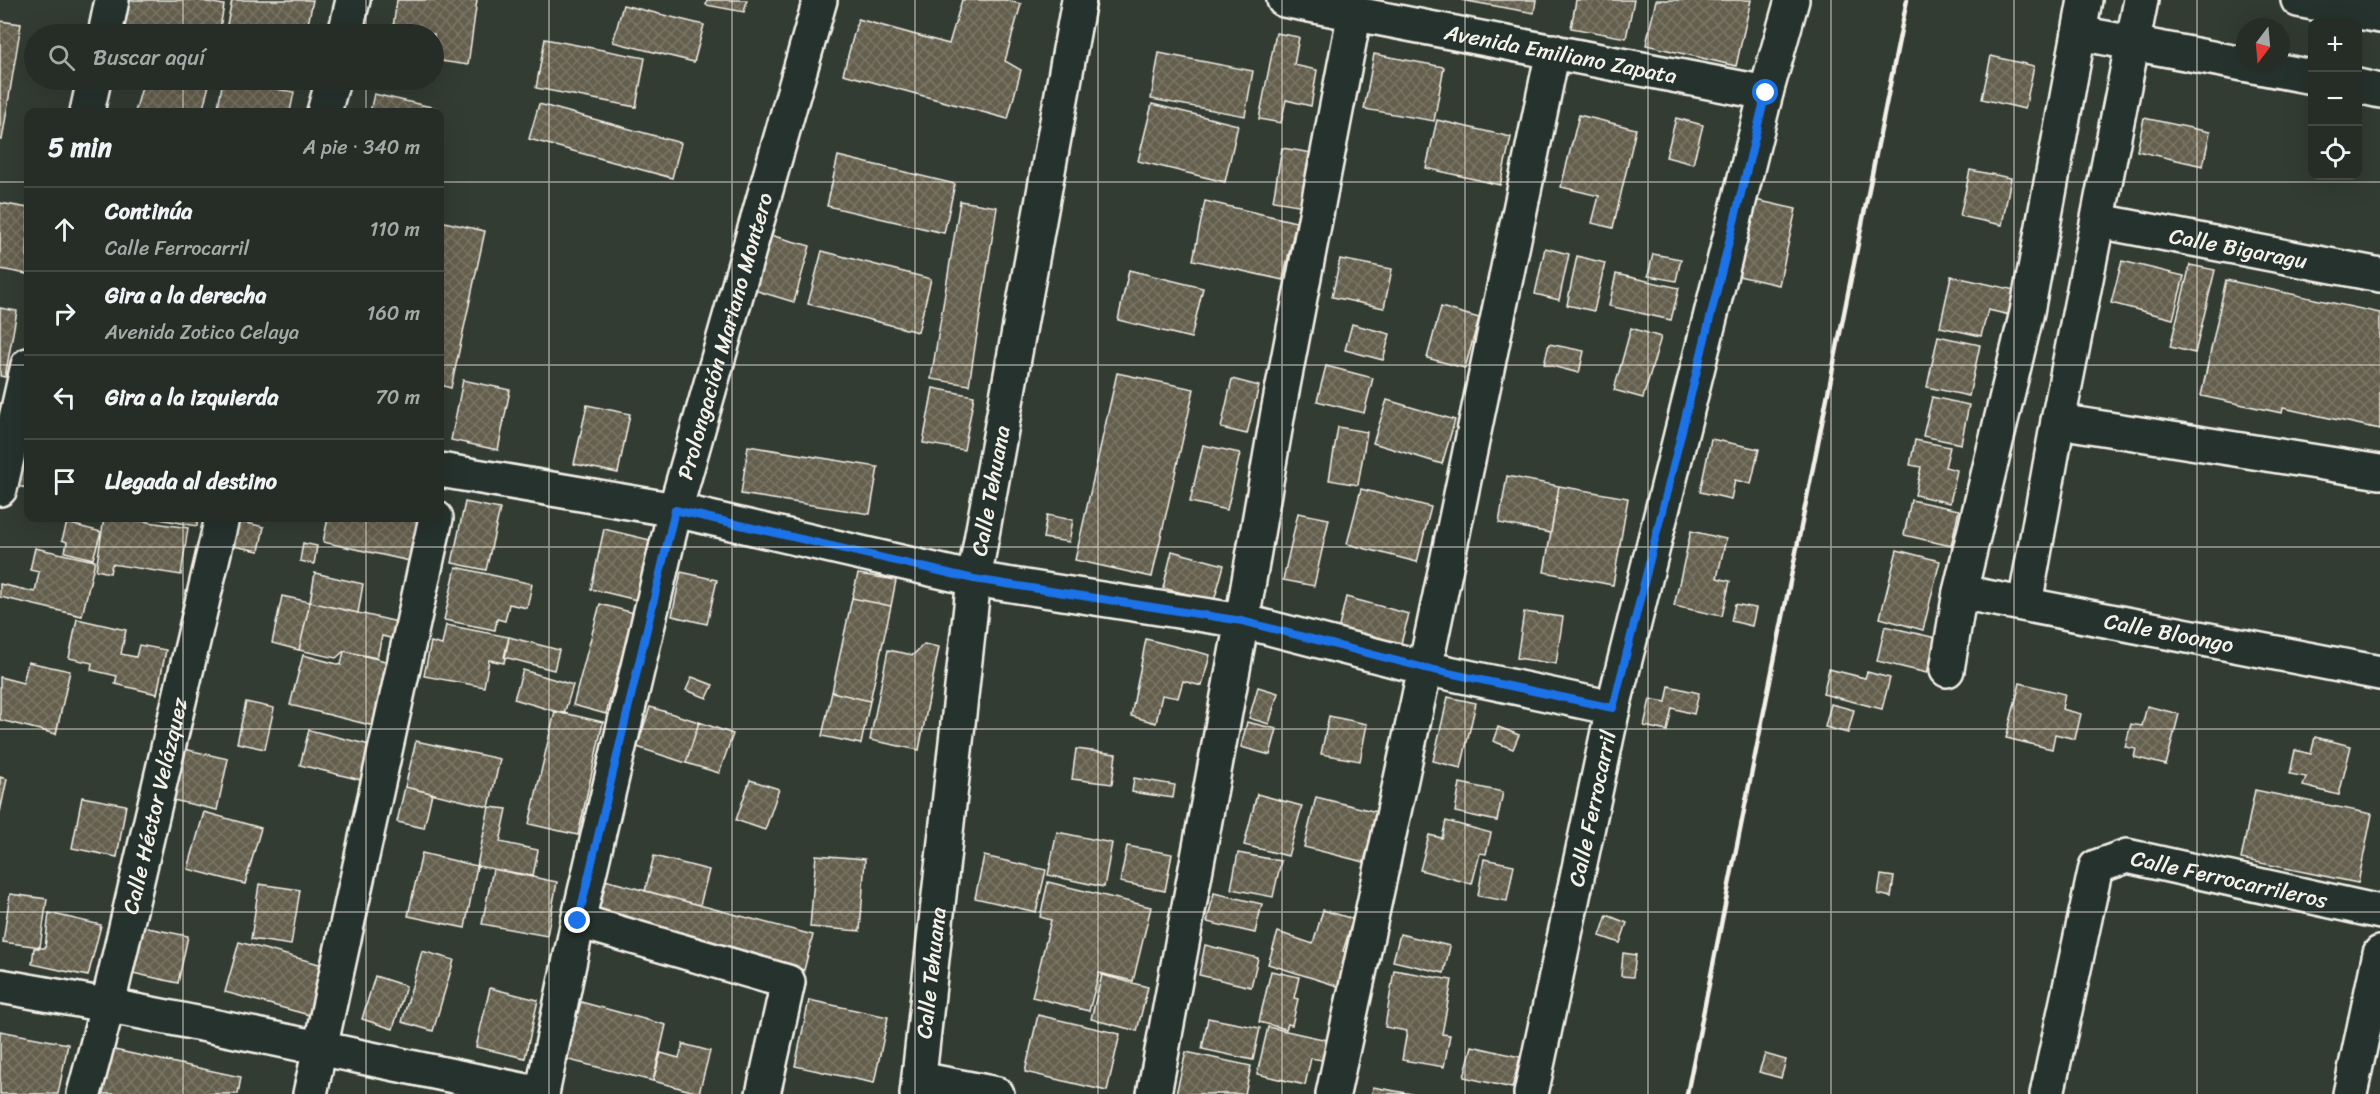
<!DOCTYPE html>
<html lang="es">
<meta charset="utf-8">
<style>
:root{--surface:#262d26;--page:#2e352e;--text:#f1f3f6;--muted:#a4a8a7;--line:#424943}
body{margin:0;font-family:Sriracha,sans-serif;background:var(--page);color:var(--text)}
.controls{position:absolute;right:18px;top:18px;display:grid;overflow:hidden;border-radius:12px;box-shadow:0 6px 24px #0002}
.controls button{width:54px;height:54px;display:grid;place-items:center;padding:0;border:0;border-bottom:2px solid var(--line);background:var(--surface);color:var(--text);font:30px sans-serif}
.compass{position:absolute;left:2236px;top:18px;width:54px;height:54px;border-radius:50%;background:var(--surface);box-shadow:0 6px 24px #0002;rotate:196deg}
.stop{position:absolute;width:18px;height:18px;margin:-14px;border:4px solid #1a73e8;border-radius:50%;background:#fff}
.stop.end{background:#1a73e8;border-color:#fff;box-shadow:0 2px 6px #0008}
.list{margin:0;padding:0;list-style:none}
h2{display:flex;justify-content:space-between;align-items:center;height:78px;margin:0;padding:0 24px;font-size:26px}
h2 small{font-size:20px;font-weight:400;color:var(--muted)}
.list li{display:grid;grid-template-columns:39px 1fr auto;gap:18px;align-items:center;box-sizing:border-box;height:84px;padding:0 24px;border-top:2px solid var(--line)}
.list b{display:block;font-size:22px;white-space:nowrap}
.list p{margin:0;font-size:20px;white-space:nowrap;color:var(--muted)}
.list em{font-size:20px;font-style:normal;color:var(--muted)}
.icon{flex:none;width:33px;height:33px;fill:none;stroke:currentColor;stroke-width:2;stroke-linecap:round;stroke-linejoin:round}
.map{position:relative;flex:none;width:2380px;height:1094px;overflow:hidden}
.search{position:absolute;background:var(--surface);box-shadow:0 6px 24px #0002;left:24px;top:24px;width:420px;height:66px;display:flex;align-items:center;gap:15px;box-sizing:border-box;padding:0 21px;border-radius:33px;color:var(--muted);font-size:22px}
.panel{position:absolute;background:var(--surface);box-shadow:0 6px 24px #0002;left:24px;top:108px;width:420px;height:414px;border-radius:12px}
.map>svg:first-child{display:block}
.building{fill:url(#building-cross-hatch);stroke:#f4f1e8;stroke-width:1.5}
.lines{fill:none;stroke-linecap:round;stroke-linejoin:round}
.minor-casing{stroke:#f4f1e8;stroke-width:38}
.minor{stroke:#26332d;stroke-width:33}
.rail{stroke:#f4f1e8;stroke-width:4.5}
.route{stroke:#1a73e8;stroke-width:8}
.grid{fill:none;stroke:#f4f1e8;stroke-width:1.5;stroke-opacity:0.55}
.labels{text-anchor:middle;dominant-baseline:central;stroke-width:6;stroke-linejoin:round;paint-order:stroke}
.street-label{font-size:22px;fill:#f4f1e8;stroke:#26332d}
</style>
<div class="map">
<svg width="2380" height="1094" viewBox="0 0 2380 1094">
<defs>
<pattern id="building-cross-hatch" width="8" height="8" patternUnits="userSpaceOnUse" patternTransform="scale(1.5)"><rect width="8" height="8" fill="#645e4d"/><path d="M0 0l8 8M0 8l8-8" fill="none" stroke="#7b7667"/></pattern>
</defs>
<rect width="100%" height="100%" fill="#323c33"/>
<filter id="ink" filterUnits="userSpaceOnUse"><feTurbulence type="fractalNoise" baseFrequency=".0167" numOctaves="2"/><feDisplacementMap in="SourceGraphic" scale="12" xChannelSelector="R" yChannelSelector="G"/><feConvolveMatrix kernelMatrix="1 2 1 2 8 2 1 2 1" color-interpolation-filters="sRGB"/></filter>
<g filter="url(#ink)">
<path class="building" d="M 129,0 L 197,0 L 224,5 L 219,34 L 123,34 Z
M 232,0 L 313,0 L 306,34 L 225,34 Z
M 397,0 L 477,0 L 468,65 L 434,60 L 434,34 L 392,34 Z
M 707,0 L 747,0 L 744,12 L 706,5 Z
M 962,0 L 1005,0 L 1021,4 L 1005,61 L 1021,70 L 1008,119 L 843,74 L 858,19 L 949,44 Z
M 1461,0 L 1536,0 L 1534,13 Z
M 1576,0 L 1634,0 L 1626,38 L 1571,28 Z
M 1656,0 L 1751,0 L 1736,66 L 1646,45 Z
M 623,5 L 704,25 L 694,62 L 613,42 Z
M 0,21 L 21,24 L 2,140 L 0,140 Z
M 1276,33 L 1299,37 L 1294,65 L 1317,70 L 1311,106 L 1286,100 L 1281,123 L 1259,119 Z
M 545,39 L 645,58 L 636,107 L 536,88 Z
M 1159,53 L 1253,71 L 1245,116 L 1151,99 Z
M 1374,54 L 1444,67 L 1434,121 L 1364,109 Z
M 1991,56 L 2034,66 L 2025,109 L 1982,99 Z
M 144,80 L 187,80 L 209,85 L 202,112 L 135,112 Z
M 223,80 L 294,92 L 290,112 L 217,112 Z
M 374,94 L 436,108 L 435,112 L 370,112 Z
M 539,104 L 681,143 L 672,178 L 529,139 Z
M 1152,104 L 1238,125 L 1225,182 L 1138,161 Z
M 1579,115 L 1636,129 L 1613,228 L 1592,223 L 1599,196 L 1561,187 Z
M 1676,118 L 1703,125 L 1693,164 L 1666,157 Z
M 2144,118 L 2210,132 L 2203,166 L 2137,151 Z
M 1437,120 L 1511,137 L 1500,185 L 1426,168 Z
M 1282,148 L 1313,153 L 1304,206 L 1273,201 Z
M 838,156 L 955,184 L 944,233 L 827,206 Z
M 1970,170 L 2011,178 L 2002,225 L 1960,216 Z
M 1751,199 L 1796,209 L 1779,285 L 1734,275 Z
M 960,201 L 997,207 L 969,385 L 931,379 Z
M 1205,201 L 1296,222 L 1283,280 L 1193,260 Z
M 0,203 L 28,208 L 27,274 L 0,269 Z
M 440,221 L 485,231 L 451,388 L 440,385 Z
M 770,235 L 810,246 L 794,302 L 754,290 Z
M 1545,248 L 1569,254 L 1559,300 L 1535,294 Z
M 822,251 L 931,279 L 918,332 L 808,304 Z
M 1653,254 L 1681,259 L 1676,281 L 1648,276 Z
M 1577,256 L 1605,263 L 1594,311 L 1567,305 Z
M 1340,259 L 1392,269 L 1384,308 L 1332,297 Z
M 2122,261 L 2184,276 L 2173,319 L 2111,303 Z
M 2190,265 L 2215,270 L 2195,353 L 2170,347 Z
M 1129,270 L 1203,288 L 1191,338 L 1118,320 Z
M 1616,274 L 1679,288 L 1671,320 L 1609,306 Z
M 1951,276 L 2015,290 L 2010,315 L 1988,310 L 1981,336 L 1940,327 Z
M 2226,280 L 2380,313 L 2380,429 L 2283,408 L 2282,413 L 2201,396 Z
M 1441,307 L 1479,318 L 1465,368 L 1427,358 Z
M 0,308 L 17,311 L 5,377 L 0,376 Z
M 1352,324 L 1390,334 L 1383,360 L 1345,350 Z
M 1631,328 L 1661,337 L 1643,398 L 1614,390 Z
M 1938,336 L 1980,345 L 1969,396 L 1927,387 Z
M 1549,344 L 1584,351 L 1579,373 L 1544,364 Z
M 1326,366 L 1373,378 L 1364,413 L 1317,401 Z
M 1117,373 L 1194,389 L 1152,577 L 1075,560 Z
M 1232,379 L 1259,386 L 1247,434 L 1221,428 Z
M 463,380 L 510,390 L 498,450 L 451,440 Z
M 933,388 L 974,396 L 964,450 L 923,443 Z
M 1932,397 L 1969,405 L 1961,444 L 1923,436 Z
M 1387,400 L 1455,420 L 1442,464 L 1373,443 Z
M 587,405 L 630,414 L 618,473 L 574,464 Z
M 1338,427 L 1367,432 L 1358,485 L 1329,480 Z
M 1711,439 L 1759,449 L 1751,484 L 1735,480 L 1731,499 L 1700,492 Z
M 1915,440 L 1950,447 L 1945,467 L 1957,470 L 1950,503 L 1915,495 L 1921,467 L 1910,465 Z
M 1203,445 L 1240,453 L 1227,510 L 1190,502 Z
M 748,446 L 878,467 L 870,514 L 741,494 Z
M 23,451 L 28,452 L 28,488 L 16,486 Z
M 1507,476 L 1559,486 L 1551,533 L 1499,523 Z
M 1559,486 L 1628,498 L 1613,585 L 1544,572 Z
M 1361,489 L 1431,507 L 1417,562 L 1347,544 Z
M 1911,500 L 1959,510 L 1951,546 L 1904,535 Z
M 465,502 L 500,509 L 486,570 L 452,563 Z
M 1298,513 L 1329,519 L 1314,586 L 1283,580 Z
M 1047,515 L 1073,520 L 1069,542 L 1043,538 Z
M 104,518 L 122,518 L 188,528 L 181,575 L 112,564 L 110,573 L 96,570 Z
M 154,518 L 198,518 L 197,526 Z
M 328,518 L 419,518 L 410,561 L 323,542 Z
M 238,521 L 264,527 L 259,551 L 233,546 Z
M 67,523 L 101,532 L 93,559 L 65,552 L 67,542 L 62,540 Z
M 604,529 L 650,540 L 637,600 L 591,589 Z
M 1691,531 L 1726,539 L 1717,578 L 1730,581 L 1722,616 L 1674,606 Z
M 303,543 L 317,546 L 314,564 L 300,561 Z
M 35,548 L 95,561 L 82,616 L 0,597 L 0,584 L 35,592 L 39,572 L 30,570 Z
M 1897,550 L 1940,561 L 1923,630 L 1880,618 Z
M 1172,551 L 1224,565 L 1214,601 L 1163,588 Z
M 456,567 L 532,584 L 527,608 L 509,604 L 505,621 L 497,619 L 495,630 L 444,620 Z
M 681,572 L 717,580 L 707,624 L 672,616 Z
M 315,573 L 363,584 L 358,613 L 310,602 Z
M 858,574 L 896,580 L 891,606 L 852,598 Z
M 282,596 L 310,602 L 299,650 L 272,643 Z
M 1346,597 L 1409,614 L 1400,647 L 1338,631 Z
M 852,598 L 891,606 L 870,701 L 832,692 Z
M 310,602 L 398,622 L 394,639 L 382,636 L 377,658 L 344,651 L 336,658 L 299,650 Z
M 600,604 L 634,613 L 606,714 L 573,705 Z
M 1735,604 L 1756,608 L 1752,626 L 1731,621 Z
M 1524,612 L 1563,617 L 1556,664 L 1517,658 Z
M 77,619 L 126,630 L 121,654 L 136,657 L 139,645 L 166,650 L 157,694 L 115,684 L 117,676 L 91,670 L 92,663 L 69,658 Z
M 446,625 L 509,637 L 504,663 L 489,660 L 484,687 L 424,676 L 431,642 L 442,645 Z
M 1885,626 L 1936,638 L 1927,673 L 1877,661 Z
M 509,637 L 559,650 L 554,670 L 504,657 Z
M 1146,639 L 1210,655 L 1202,686 L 1183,681 L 1178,698 L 1162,695 L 1156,723 L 1131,716 Z
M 924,644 L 939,647 L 919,750 L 870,740 L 888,650 L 913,655 Z
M 344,651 L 390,662 L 374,726 L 290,705 L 303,655 L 341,665 Z
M 28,662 L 70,671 L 56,734 L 0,720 L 0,677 L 23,683 Z
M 1829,669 L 1865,678 L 1867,672 L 1890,678 L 1882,709 L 1823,694 Z
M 523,670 L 573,685 L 564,714 L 514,699 Z
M 692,677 L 713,685 L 707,698 L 686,690 Z
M 2020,683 L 2065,694 L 2062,709 L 2081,714 L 2075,739 L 2055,734 L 2052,749 L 2006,738 Z
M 1669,686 L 1699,693 L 1694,714 L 1672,708 L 1667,731 L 1644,726 L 1650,699 L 1666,702 Z
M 1258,687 L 1278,693 L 1269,724 L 1249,718 Z
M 832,692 L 870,701 L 861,744 L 822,736 Z
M 1448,697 L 1476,703 L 1461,768 L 1433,761 Z
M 246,702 L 274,708 L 265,749 L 237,743 Z
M 1831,704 L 1854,710 L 1848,733 L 1825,727 Z
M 2147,706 L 2179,714 L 2166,765 L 2134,757 L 2136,749 L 2125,747 L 2131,724 L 2142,726 Z
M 650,707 L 699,722 L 686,763 L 637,747 Z
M 555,711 L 603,722 L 578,835 L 529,824 Z
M 1329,716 L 1367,724 L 1360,761 L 1321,754 Z
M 699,722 L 733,734 L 719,773 L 686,763 Z
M 1247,722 L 1277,729 L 1270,755 L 1241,747 Z
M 1498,727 L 1519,735 L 1513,749 L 1493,741 Z
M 309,730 L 370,745 L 361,780 L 300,765 Z
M 2315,737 L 2351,746 L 2339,795 L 2303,786 L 2306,777 L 2290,774 L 2295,750 L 2311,754 Z
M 416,741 L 500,759 L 489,807 L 405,787 Z
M 184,749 L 228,759 L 217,810 L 173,800 Z
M 1076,749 L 1116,754 L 1112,784 L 1072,779 Z
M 0,777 L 7,779 L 0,812 Z
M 1134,778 L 1175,785 L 1173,798 L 1132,792 Z
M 750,780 L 779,789 L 765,830 L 736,820 Z
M 1460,783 L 1503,792 L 1497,821 L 1455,812 Z
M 405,787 L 432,793 L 424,828 L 397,822 Z
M 2255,790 L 2372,814 L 2358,883 L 2241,859 Z
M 1257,794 L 1302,806 L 1288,856 L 1244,845 Z
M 82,797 L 126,805 L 117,857 L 72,848 Z
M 1316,797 L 1377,812 L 1364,862 L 1304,847 Z
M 489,807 L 507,809 L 500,842 L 538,850 L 533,876 L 477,866 Z
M 204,812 L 261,828 L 245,884 L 188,869 Z
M 1446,821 L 1491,833 L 1486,854 L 1480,853 L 1472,884 L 1420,870 L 1429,835 L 1442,838 Z
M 1057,832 L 1112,843 L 1104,887 L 1048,875 Z
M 1127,846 L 1172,854 L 1165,891 L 1120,882 Z
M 422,853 L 477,866 L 465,928 L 408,916 Z
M 1238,853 L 1281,861 L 1273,897 L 1231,889 Z
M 816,855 L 865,859 L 860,931 L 810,927 Z
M 654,856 L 709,870 L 700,905 L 645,891 Z
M 984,856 L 1046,870 L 1036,912 L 975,898 Z
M 1484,859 L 1514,865 L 1507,901 L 1478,896 Z
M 493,869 L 557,882 L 547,936 L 482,924 Z
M 1881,875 L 1894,877 L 1891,897 L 1878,894 Z
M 601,879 L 813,935 L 804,970 L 592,913 Z
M 1048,882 L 1151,907 L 1133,981 L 1099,973 L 1089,1011 L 1032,997 L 1051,920 L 1040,917 Z
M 259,884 L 300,890 L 291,945 L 251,939 Z
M 1214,893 L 1262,904 L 1255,933 L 1207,922 Z
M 10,894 L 47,899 L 40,947 L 3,942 Z
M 1323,910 L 1353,919 L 1343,951 L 1354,955 L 1344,988 L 1268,964 L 1278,932 L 1313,944 Z
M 49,913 L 101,925 L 88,976 L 32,964 L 34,948 L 45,948 Z
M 1607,915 L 1627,923 L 1620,943 L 1600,936 Z
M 138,926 L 188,936 L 178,983 L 128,972 Z
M 1400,934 L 1450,946 L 1444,973 L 1393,961 Z
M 239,942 L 323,965 L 309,1015 L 225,992 Z
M 1205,945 L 1258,958 L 1251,987 L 1199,975 Z
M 422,951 L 454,960 L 433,1031 L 402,1022 Z
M 1623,953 L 1636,955 L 1633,977 L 1621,976 Z
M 1394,970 L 1452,980 L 1442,1034 L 1450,1035 L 1444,1067 L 1402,1060 L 1407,1031 L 1385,1027 Z
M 1271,971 L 1299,977 L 1294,998 L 1298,999 L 1292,1025 L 1288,1024 L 1286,1029 L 1259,1022 Z
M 1102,975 L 1148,987 L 1137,1031 L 1091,1019 Z
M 375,976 L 406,986 L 393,1029 L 362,1019 Z
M 490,988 L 538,1000 L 525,1058 L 476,1047 Z
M 809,1000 L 888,1017 L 874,1083 L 795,1066 Z
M 581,1002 L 666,1025 L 653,1081 L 565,1059 Z
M 1038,1015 L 1120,1034 L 1107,1091 L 1025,1072 Z
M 1208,1018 L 1260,1028 L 1253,1060 L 1202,1049 Z
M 1268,1027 L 1332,1041 L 1327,1061 L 1311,1058 L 1305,1085 L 1257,1074 Z
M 0,1031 L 68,1044 L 58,1094 L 0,1094 Z
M 683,1044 L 710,1051 L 699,1093 L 653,1081 L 661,1053 L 679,1058 Z
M 1472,1046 L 1520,1057 L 1512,1088 L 1464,1077 Z
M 110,1049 L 241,1077 L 238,1094 L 100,1094 Z
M 1186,1052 L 1251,1066 L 1245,1094 L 1176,1094 Z
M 1765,1054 L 1786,1060 L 1781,1078 L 1759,1072 Z
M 1373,1087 L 1412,1094 L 1372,1094 Z"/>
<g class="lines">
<defs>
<g id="minor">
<path id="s1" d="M 1284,0 L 1766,93"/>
<path d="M 2298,0 L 2380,16"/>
<path d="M 2079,33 L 2312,77"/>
<path d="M 105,34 L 112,0"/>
<path d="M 345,34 L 353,0"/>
<path d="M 2358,86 L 2380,91"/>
<path d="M 87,112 L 94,80"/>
<path d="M 324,112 L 333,80"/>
<path id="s2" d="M 2099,221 L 2380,275"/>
<path d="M 2058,421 L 2380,472"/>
<path d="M 440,470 L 675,510 L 974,579 L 1242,621 L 1425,668 L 1613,708"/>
<path d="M 0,489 L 28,365"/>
<path id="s3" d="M 1960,592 L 2380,673"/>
<path d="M 2025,604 L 2058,421 L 2141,0"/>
<path d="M 1947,670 L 1960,592 L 2027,312 L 2085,0"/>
<path d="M 578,921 L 788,982 L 763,1094"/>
<path d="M 0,986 C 181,1017 361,1058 542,1094"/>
<path d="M 919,1079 L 997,1094"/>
<path id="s4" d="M 84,1094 L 108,1004 L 222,518"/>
<path d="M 310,1094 L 436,518"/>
<path id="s5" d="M 542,1094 L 578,921 L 675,510 L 820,0"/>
<path id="s6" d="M 917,1094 L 974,579 L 1079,0"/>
<path d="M 1154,1094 L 1242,621 L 1278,412 L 1355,12"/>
<path d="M 1333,1094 L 1425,668 L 1553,51"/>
<path id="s7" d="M 1531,1094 L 1613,708 L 1766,93 L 1792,0"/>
<path id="s8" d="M 2047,1094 L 2096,867 L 2127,856 L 2380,912"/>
<path d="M 2350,1094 L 2380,953"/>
</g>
</defs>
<use href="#minor" class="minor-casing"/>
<use href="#minor" class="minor"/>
<path class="rail" d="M 1687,1094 L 1907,0"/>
</g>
</g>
<g class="lines" filter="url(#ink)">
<path class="route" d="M 578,921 L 675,510 L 974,579 L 1242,621 L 1425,668 L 1613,708 L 1766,93"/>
</g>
<path class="grid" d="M 183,0 L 183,34M 366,0 L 366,34M 549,0 L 549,1094M 732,0 L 732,1094M 915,0 L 915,1094M 1098,0 L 1098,1094M 1282,0 L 1282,1094M 1465,0 L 1465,1094M 1648,0 L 1648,1094M 1831,0 L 1831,1094M 2014,0 L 2014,1094M 2197,0 L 2197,1094M 183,80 L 183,112M 366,80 L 366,112M 0,182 L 28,182M 440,182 L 2380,182M 0,365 L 28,365M 440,365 L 2380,365M 183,518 L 183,1094M 366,518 L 366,1094M 0,547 L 2380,547M 0,729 L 2380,729M 0,912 L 2380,912"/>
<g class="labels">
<g class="street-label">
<text stroke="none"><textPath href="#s1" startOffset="282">Avenida Emiliano Zapata</textPath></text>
<text stroke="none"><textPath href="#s2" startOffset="142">Calle Bigaragu</textPath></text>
<text stroke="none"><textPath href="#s5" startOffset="780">Prolongación Mariano Montero</textPath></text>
<text stroke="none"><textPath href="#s6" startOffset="608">Calle Tehuana</textPath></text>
<text stroke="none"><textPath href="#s3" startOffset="213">Calle Bloongo</textPath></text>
<text stroke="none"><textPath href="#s4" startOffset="297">Calle Héctor Velázquez</textPath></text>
<text stroke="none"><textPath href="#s7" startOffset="292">Calle Ferrocarril</textPath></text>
<text stroke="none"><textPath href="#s8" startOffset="370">Calle Ferrocarrileros</textPath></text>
<text stroke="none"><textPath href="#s6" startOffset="122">Calle Tehuana</textPath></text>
</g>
</g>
</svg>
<div class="controls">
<button>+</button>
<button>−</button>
<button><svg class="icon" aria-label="locate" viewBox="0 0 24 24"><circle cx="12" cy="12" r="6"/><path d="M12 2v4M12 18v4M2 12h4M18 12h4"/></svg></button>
</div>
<svg class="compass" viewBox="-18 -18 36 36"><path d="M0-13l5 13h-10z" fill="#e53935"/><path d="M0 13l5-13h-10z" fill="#a4a8a7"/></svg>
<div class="stop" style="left:1766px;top:93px"></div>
<div class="stop end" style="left:578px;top:921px"></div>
<div class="search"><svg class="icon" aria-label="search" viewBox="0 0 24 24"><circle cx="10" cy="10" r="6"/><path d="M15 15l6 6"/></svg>Buscar aquí</div>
<section class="panel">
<h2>5 min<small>A pie · 340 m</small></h2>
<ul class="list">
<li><svg class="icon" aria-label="ahead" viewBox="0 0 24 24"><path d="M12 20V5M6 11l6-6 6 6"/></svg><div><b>Continúa</b><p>Calle Ferrocarril</p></div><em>110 m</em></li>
<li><svg class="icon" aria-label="right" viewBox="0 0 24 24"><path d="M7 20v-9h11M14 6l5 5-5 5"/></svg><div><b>Gira a la derecha</b><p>Avenida Zotico Celaya</p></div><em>160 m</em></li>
<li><svg class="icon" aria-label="left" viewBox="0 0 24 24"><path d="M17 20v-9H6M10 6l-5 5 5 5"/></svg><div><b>Gira a la izquierda</b></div><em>70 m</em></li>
<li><svg class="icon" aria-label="arrive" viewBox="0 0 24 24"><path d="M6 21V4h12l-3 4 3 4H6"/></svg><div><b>Llegada al destino</b></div></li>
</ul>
</section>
</div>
